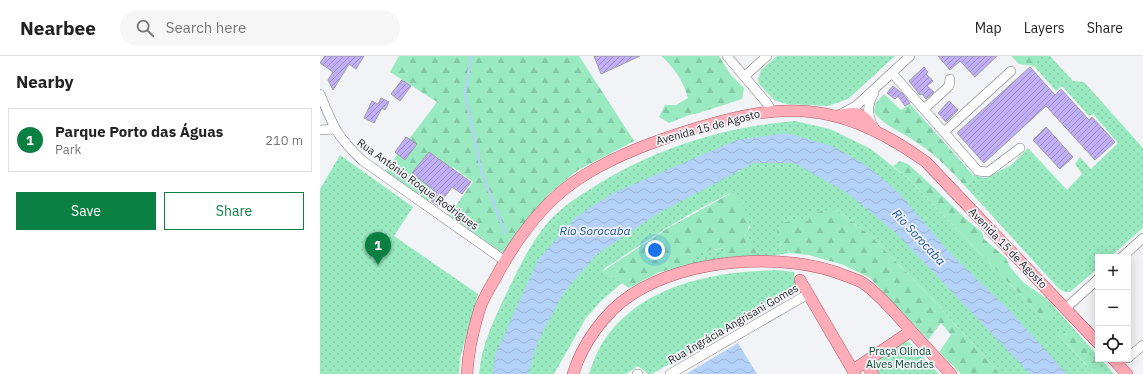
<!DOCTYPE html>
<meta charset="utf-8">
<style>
:root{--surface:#fff;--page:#f6f6f6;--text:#222;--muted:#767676;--line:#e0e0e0;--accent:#0b8043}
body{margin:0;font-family:"IBM Plex Sans",sans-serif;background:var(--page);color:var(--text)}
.controls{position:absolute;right:12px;bottom:12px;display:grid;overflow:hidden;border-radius:0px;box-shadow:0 2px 10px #0003}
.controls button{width:36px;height:36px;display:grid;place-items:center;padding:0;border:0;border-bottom:1px solid var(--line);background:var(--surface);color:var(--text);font:20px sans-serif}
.you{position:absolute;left:335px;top:194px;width:14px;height:14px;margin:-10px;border:3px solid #fff;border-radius:50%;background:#1a73e8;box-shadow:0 0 0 6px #1a73e833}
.badge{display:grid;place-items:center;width:26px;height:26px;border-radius:50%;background:var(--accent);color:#fff;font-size:13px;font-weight:700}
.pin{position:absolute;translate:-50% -33px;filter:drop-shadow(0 1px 2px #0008)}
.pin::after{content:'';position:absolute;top:21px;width:14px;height:12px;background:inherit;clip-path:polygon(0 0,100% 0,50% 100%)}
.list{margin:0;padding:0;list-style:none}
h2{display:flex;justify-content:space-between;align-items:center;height:52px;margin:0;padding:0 16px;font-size:17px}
h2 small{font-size:13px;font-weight:400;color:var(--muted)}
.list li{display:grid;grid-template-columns:26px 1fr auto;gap:12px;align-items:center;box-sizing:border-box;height:64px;margin:0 8px 8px;padding:0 8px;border:1px solid var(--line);border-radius:0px}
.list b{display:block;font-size:15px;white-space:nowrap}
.list p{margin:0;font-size:13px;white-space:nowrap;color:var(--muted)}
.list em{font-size:13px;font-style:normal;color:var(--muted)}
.actions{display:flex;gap:8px;padding:12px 16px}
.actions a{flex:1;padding:9px 0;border:1px solid var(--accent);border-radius:0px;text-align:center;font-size:14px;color:var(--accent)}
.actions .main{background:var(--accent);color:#fff}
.icon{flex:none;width:22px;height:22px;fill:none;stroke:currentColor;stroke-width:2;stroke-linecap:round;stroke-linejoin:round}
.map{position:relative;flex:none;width:823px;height:318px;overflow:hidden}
header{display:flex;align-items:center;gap:24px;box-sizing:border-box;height:56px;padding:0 20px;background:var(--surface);border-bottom:1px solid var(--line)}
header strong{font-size:19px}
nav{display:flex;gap:22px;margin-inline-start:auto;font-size:14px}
.search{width:280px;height:36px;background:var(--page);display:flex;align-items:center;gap:10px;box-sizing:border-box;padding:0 14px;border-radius:22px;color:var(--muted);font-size:15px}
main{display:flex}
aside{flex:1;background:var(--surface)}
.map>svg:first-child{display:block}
.green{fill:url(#green-dots)}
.forest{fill:url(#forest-firs)}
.water{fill:url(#water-waves)}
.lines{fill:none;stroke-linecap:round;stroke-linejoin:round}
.stream{stroke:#b4d1f7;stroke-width:2.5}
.building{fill:url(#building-hatch);stroke:#9f9fa1}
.minor-casing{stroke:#77787a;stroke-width:10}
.major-casing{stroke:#b25b67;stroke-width:12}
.minor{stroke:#fff;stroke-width:9}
.major{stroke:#feadb8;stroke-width:11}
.labels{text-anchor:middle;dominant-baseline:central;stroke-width:3.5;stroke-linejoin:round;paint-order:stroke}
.street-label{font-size:11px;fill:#282829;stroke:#f2f3f6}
.park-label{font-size:11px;fill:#0b4f34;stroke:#f2f3f6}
.water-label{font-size:12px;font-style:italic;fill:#17579f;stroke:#f2f3f6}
</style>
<header>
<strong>Nearbee</strong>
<div class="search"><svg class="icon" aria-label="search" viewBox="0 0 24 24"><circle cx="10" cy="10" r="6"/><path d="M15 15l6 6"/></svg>Search here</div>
<nav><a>Map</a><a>Layers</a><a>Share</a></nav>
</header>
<main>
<aside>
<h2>Nearby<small></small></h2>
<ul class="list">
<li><span class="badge">1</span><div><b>Parque Porto das Águas</b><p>Park</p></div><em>210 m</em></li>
</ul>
<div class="actions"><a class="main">Save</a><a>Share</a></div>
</aside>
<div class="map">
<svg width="823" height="318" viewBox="0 0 823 318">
<defs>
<pattern id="green-dots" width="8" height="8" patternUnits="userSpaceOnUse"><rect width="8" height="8" fill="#99eac0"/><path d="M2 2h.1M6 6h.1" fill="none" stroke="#84c9a5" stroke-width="1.8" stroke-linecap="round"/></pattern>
<pattern id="forest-firs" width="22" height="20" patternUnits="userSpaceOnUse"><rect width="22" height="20" fill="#99eac0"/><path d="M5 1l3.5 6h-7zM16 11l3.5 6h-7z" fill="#84c9a5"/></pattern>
<pattern id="water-waves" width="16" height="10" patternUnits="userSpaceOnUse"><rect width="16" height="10" fill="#b4d1f7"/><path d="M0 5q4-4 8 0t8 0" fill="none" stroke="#9bb3d4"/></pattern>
<pattern id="building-hatch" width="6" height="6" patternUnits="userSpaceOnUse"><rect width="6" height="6" fill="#c0aef6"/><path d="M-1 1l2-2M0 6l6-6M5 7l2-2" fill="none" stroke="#9c8ec7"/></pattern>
</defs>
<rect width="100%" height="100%" fill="#f2f3f6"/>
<path class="green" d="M 457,0 L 575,0 L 528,43 L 508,50 L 466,48 L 454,44 L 439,28 L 438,24 L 441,14 Z
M 718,0 L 730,0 L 753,25 L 764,26 L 823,92 L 823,172 L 790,201 L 778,201 L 778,212 L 750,236 L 745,236 L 739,233 L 644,129 L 651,126 L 653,119 L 666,122 L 691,109 L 708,92 L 747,134 L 762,118 L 755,108 L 760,101 L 771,113 L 798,87 L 773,58 L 769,60 L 742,30 L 736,35 L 714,10 L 718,5 Z
M 475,65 L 510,73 L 551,93 L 586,121 L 723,262 L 729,251 L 727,243 L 778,300 L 778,303 L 781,303 L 794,318 L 784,318 L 778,311 L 739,279 L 774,318 L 680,318 L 618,249 L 552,181 L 518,155 L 488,165 L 459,187 L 470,197 L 436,202 L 426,178 L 430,171 L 413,136 C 368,156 327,185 285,212 L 283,215 L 302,227 L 281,245 L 266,262 L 234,318 L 159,318 C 162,287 173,266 186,238 C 199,212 210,187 229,165 C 241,152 257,141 272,132 C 333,93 403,71 475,65 Z
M 20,99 L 93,151 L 74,180 L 158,238 L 140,302 L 139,318 L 0,318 L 0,133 Z
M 405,192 L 404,203 L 370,208 L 371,201 L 382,196 Z
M 457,214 L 474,216 L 476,233 L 472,237 L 332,318 L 328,318 L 318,310 L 306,318 L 269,318 C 274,303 280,287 291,275 C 331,226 398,216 457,214 Z
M 584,284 L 590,287 L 619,318 L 559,318 L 555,312 L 555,306 Z"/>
<path class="forest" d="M 79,0 L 259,0 L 314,85 L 258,114 L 229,138 L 187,196 L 181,196 L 129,159 L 153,126 L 133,111 L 108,145 L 65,115 L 117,46 L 70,16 Z
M 341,0 L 399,0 L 410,18 L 424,32 L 422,43 L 379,57 L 369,59 L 349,67 L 339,61 L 345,49 L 356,49 L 368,42 C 364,26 353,10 341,0 Z
M 691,0 L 718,0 L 718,5 L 714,10 L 699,8 Z
M 564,38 L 581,54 L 590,48 L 653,119 L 651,126 L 644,129 C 630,114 614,97 596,86 C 581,75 565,71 554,56 L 555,48 Z
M 580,105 L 588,108 L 611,129 L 648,165 L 662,176 L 664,183 L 686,202 L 690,211 L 704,227 L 727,243 L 731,259 L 727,264 L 723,262 L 586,121 L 573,110 Z
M 413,136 C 422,150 435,162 426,178 L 436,196 L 436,202 L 404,203 L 405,192 C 393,193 383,196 371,201 L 370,208 L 337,217 L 309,232 L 283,215 L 348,172 Z
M 513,153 L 518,155 L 552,181 L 618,249 L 680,318 L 641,318 L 619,296 L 631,279 L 621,267 L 608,284 L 550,222 L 524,209 L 489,199 L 470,197 L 459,187 L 457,173 L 462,167 L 479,163 L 488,165 C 493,155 503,154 513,153 Z
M 747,273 L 754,277 L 784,318 L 774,318 L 739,279 Z"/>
<path class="water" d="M 466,77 L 512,90 L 546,109 L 579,137 L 630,197 L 690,255 L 747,318 L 710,318 L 577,178 L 526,136 L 474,107 L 434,107 L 337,158 L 277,198 L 244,236 L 218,285 L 208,318 L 173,318 L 175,299 L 218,204 L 256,161 L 293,137 L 417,84 Z
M 418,287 L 437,318 L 366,318 Z"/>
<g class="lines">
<path class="stream" d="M 151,0 L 145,38 L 162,118 L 185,176"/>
</g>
<path class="building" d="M 5,0 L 44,0 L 36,13 L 29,8 L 13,34 L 8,24 L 13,16 L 0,7 Z
M 274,0 L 320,0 L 281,18 Z
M 618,0 L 677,0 L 655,21 L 640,5 L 630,14 Z
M 604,11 L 608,16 L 606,18 L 613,25 L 607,30 L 614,36 L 606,43 L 602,38 L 600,39 L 589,25 Z
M 710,11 L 735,39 L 741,33 L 769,64 L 772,61 L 795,86 L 775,104 L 726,50 L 664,107 L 637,77 Z
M 82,24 L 91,30 L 80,45 L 71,38 Z
M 573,30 L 583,38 L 590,47 L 585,50 L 578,40 L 575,43 L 567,37 Z
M 61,42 L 69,46 L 65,54 L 62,52 L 54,67 L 44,62 L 52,45 L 58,48 Z
M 629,45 L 638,54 L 626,66 L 618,57 Z
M 726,71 L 753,101 L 740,113 L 713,84 Z
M 86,81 L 97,88 L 85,104 L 75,96 Z
M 109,96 L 151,126 L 142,138 L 132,131 L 118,150 L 111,145 L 117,137 L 92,117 Z"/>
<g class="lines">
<defs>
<path id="minor" d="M 407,0 L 446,46 L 451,54
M 572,17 L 658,115 L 668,116 L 700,92
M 425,20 L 447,0
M 0,38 C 13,70 17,81 43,105 L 185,205
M 604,53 L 629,30 L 630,23
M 523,57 L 536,50 L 590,0
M 553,70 C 547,57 547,49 554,37
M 0,74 L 14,73
M 624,76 L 691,15
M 802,201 L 823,182
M 746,252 L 778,223
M 808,302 L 823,289
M 317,318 L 318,318
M 350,318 L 488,238"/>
<path id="major" d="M 517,60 C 537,55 542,56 554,73
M 480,224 L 535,318
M 793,303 L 807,318
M 545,307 L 553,318
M 533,314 L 591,275
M 147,318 C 148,297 153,275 159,255 C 162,244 169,233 175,223 C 196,183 224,144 263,120 C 298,98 338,84 377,72 C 417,60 458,50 500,57 C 539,63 574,83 606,106 L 778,287
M 253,318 C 262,288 285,256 311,239 C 365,202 467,195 526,220 C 532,222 538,224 543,227 C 559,238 571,253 584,267 C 599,284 615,301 631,318"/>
</defs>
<use href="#minor" class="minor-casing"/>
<use href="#major" class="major-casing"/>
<use href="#minor" class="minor"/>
<use href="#major" class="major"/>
</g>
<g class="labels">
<g class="street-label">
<text transform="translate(388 71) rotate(-15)">Avenida 15 de Agosto</text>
<text transform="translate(98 128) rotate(36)">Rua Antônio Roque Rodrigues</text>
<text transform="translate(688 192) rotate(46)">Avenida 15 de Agosto</text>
<text transform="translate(413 268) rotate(-30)">Rua Ingrácia Angrisani Gomes</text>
</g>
<g class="park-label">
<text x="580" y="295">Praça Olinda<tspan x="580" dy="13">Alves Mendes</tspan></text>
</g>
<g class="water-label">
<text x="275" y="174">Rio Sorocaba</text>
<text transform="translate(599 181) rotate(47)">Rio Sorocaba</text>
</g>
</g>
</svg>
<div class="controls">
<button>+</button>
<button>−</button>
<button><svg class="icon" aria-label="locate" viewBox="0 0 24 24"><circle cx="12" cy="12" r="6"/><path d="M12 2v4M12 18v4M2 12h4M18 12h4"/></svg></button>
</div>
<div class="you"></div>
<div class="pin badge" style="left:58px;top:209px">1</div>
</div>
</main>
